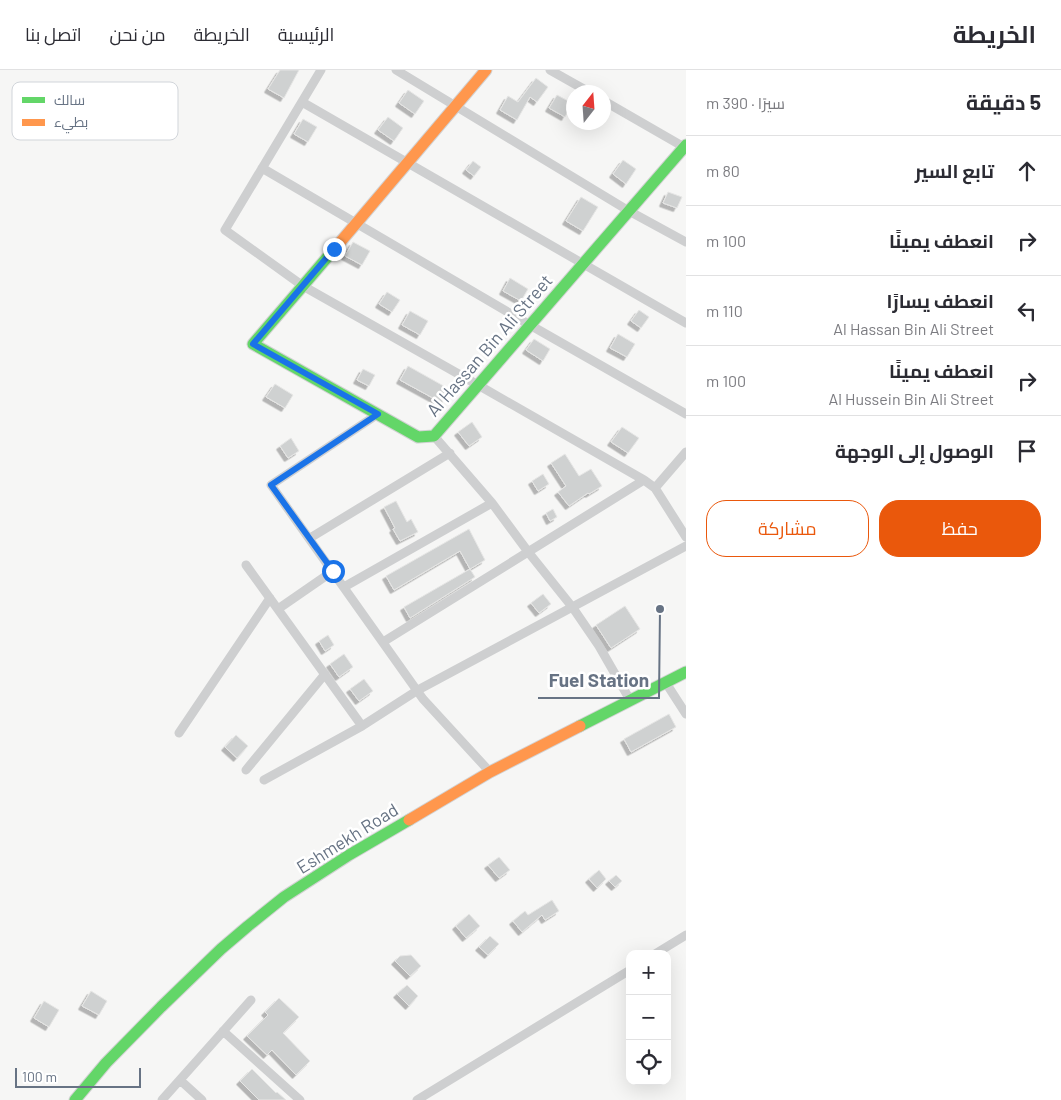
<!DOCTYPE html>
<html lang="ar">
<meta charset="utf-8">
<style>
:root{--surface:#fff;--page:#f2f2f3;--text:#2b2b33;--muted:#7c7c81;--line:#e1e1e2;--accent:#ea580c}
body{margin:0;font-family:Barlow,Cairo,sans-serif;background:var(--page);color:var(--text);direction:rtl}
.controls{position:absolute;right:15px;bottom:15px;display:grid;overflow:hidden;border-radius:10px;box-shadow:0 5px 20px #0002}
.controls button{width:45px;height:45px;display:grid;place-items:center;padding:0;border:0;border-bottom:1px solid var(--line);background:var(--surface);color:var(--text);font:25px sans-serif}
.compass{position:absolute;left:566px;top:15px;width:45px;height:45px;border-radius:50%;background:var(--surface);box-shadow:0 5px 20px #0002;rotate:17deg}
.scale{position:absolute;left:15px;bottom:12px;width:126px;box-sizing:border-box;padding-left:5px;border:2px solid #677384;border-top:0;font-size:14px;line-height:18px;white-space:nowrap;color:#677384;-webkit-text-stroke:4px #fff;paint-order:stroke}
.stop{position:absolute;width:15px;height:15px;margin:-11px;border:4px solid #1a73e8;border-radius:50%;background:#fff}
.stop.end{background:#1a73e8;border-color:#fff;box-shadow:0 1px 5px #0008}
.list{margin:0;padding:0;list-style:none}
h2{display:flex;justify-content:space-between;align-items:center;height:65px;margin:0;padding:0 20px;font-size:21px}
h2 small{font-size:16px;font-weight:400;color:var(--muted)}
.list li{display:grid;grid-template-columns:32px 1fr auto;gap:15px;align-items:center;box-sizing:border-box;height:70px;padding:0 20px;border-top:1px solid var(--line)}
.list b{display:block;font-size:19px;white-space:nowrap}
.list p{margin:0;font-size:16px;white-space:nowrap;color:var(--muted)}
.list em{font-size:16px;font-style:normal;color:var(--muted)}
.actions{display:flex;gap:10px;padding:15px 20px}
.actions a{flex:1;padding:11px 0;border:1px solid var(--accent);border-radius:20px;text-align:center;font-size:18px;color:var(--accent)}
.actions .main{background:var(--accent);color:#fff}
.icon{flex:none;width:28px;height:28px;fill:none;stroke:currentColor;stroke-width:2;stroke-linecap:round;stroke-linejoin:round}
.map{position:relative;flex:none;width:686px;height:1030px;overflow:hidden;direction:ltr}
header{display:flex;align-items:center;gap:30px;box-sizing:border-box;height:70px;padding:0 25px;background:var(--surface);border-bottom:1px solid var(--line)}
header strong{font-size:24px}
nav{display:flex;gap:28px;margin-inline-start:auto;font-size:18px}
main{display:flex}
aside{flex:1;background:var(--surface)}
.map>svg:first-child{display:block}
.building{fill:#cfd1d1;stroke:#e6e6e5;filter:url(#shadow)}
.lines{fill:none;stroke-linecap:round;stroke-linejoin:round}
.fast-casing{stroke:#d2d2d3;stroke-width:13}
.slow-casing{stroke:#d2d2d3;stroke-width:13}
.street{stroke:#cecfd0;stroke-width:9}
.fast{stroke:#63d668;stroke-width:11}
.slow{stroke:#ff974d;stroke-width:11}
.route{stroke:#1a73e8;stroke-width:6}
.labels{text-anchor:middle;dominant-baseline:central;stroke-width:5;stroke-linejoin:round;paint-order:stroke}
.street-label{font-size:18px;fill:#677384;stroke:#fff}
.key{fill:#fff;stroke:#d1d5da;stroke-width:1}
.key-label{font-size:14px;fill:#677384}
.leader{fill:none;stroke:#677384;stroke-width:2}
.callout-dot{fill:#677384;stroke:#fff;stroke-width:2}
.callout-label{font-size:19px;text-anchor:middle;font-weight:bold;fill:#677384;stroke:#fff;stroke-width:5;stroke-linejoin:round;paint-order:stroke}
</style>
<header>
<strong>الخريطة</strong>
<nav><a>الرئيسية</a><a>الخريطة</a><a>من نحن</a><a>اتصل بنا</a></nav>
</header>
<main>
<aside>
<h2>5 دقيقة<small>سيرًا · 390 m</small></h2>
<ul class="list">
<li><svg class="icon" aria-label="ahead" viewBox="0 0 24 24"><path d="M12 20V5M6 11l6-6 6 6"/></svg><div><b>تابع السير</b></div><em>80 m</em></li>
<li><svg class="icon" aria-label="right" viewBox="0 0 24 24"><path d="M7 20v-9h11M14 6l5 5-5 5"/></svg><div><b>انعطف يمينًا</b></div><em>100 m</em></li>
<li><svg class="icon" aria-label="left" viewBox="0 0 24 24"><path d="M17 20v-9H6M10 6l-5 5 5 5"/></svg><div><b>انعطف يسارًا</b><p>Al Hassan Bin Ali Street</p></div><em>110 m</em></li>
<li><svg class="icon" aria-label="right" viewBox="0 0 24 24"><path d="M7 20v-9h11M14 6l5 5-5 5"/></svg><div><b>انعطف يمينًا</b><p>Al Hussein Bin Ali Street</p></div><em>100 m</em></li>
<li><svg class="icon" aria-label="arrive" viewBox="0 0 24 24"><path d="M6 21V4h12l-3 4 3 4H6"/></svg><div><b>الوصول إلى الوجهة</b></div></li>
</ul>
<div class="actions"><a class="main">حفظ</a><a>مشاركة</a></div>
</aside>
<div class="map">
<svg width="686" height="1030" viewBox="0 0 686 1030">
<defs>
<filter id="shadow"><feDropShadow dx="-3.5" dy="3.5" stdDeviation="0" flood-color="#0004"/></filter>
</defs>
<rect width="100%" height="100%" fill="#f6f6f5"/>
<path class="building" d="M 280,0 L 299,0 L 284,28 L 268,19 Z
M 536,8 L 548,17 L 537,32 L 530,27 L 517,50 L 500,40 L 508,26 L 518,32 Z
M 408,20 L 424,31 L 415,44 L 399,33 Z
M 557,25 L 572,33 L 565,47 L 549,38 Z
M 388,47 L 403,58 L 394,71 L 378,60 Z
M 303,49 L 317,57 L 308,72 L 294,64 Z
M 623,90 L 636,99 L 626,114 L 613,104 Z
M 473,91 L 481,97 L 474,106 L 466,100 Z
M 668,122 L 682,127 L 677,138 L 663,133 Z
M 581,127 L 598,137 L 583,161 L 566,151 Z
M 353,172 L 370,181 L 362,195 L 345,186 Z
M 510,208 L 528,219 L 521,231 L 503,221 Z
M 387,222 L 400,230 L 392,242 L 379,234 Z
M 639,240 L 649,247 L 641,258 L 631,251 Z
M 410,241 L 428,251 L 420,265 L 402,255 Z
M 618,264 L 635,274 L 627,287 L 610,278 Z
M 534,269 L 550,279 L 543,291 L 526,280 Z
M 408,296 L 449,319 L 442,333 L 400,310 Z
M 363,299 L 375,305 L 369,316 L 357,310 Z
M 275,314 L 293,325 L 285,338 L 266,327 Z
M 472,352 L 482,367 L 469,376 L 458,362 Z
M 622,357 L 639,368 L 628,383 L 611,372 Z
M 291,368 L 299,381 L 288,388 L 280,376 Z
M 565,384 L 579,406 L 591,399 L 602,416 L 589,424 L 588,423 L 569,436 L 558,422 L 566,416 L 551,393 Z
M 543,404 L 549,414 L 538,421 L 532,411 Z
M 396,431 L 407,452 L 411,449 L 418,462 L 400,471 L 393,459 L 395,458 L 384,437 Z
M 553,439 L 557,447 L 550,451 L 546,443 Z
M 469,459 L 485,490 L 470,499 L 460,481 L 394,520 L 386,506 Z
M 470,499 L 475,507 L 410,548 L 404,537 Z
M 543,524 L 551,534 L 539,543 L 531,533 Z
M 625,536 L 640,559 L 611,578 L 596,555 Z
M 328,565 L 334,575 L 325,581 L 319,571 Z
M 344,584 L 353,597 L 339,607 L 330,594 Z
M 364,609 L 373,621 L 359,631 L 350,619 Z
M 669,644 L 676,657 L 631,682 L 624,669 Z
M 236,665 L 248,676 L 237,688 L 225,677 Z
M 499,787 L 510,800 L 499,808 L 488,795 Z
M 599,800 L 606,809 L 597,818 L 589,809 Z
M 616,805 L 622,811 L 615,817 L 609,811 Z
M 552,830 L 559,841 L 545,850 L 542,845 L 522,862 L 513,851 L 525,841 L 528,845 Z
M 469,844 L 480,856 L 466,868 L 456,856 Z
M 490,866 L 499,874 L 488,885 L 479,877 Z
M 411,885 L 421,896 L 410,906 L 395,891 L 400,886 Z
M 407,915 L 418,926 L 409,936 L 397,924 Z
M 91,921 L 107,931 L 99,945 L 82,936 Z
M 279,928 L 299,947 L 283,963 L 310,991 L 296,1005 L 272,980 L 267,985 L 247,966 L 268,945 L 265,942 Z
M 44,931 L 59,940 L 49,957 L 34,948 Z
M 252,999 L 276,1023 L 277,1022 L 286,1030 L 259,1030 L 240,1011 Z"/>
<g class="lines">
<defs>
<path id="fast" d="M 337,176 L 253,274 L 418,367 L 434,366 L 686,75
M 580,656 L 686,602
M 75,1030 L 106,993 L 161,937 L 221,879 L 248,856 L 284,827 L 349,785 L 409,750"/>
<path id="slow" d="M 337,176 L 486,0
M 409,750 L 490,702 L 580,656"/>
</defs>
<use href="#fast" class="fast-casing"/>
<use href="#slow" class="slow-casing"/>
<path class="street" d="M 321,0 L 225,160 L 303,216 L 478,315 L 644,410 L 655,418 L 686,467
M 396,0 L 629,141 L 686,172
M 550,0 L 589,22
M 604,31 L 684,77
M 302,32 L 686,253
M 262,98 L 530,255 L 686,344
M 378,344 L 271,415 L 423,629 L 490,702
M 434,366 L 492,433 L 529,483 L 573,538 L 599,576 L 630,630
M 655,418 L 686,382
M 310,468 L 450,383
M 246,495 L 362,656
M 344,517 L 492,433
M 278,539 L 333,501
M 383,572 L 644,410
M 666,613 L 686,644
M 179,663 L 270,528
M 246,700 L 325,604
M 264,710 L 362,656 L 418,620 L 686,476
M 655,884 L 686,865
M 223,961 L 300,1030
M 180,1010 L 202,1030
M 162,1030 L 251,930
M 417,1030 L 630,900"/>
<use href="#fast" class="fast"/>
<use href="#slow" class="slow"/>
</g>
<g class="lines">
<path class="route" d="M 333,501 L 271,415 L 378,344 L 253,274 L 334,179"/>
</g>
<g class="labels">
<g class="street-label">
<text transform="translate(489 275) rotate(-49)">Al Hassan Bin Ali Street</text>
<text transform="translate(347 768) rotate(-32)">Eshmekh Road</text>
</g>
</g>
<rect x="12" y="12" width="166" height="58" rx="8" class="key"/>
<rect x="22" y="27" width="23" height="6" fill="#63d668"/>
<rect x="22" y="49" width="23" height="7" fill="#ff974d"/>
<g class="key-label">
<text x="54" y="35">سالك</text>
<text x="54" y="57">بطيء</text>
</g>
<path class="leader" d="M660 539L659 628H538"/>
<circle class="callout-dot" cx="660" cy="539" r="5"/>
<g class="callout-label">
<text x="599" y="617">Fuel Station</text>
</g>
</svg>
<div class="controls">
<button>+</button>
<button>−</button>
<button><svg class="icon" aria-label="locate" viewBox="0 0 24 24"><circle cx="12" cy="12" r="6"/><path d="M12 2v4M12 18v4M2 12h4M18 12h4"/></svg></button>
</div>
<svg class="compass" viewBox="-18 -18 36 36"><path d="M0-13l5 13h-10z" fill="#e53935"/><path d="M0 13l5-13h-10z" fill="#7c7c81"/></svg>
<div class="scale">100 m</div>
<div class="stop" style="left:333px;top:501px"></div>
<div class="stop end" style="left:334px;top:179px"></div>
</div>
</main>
